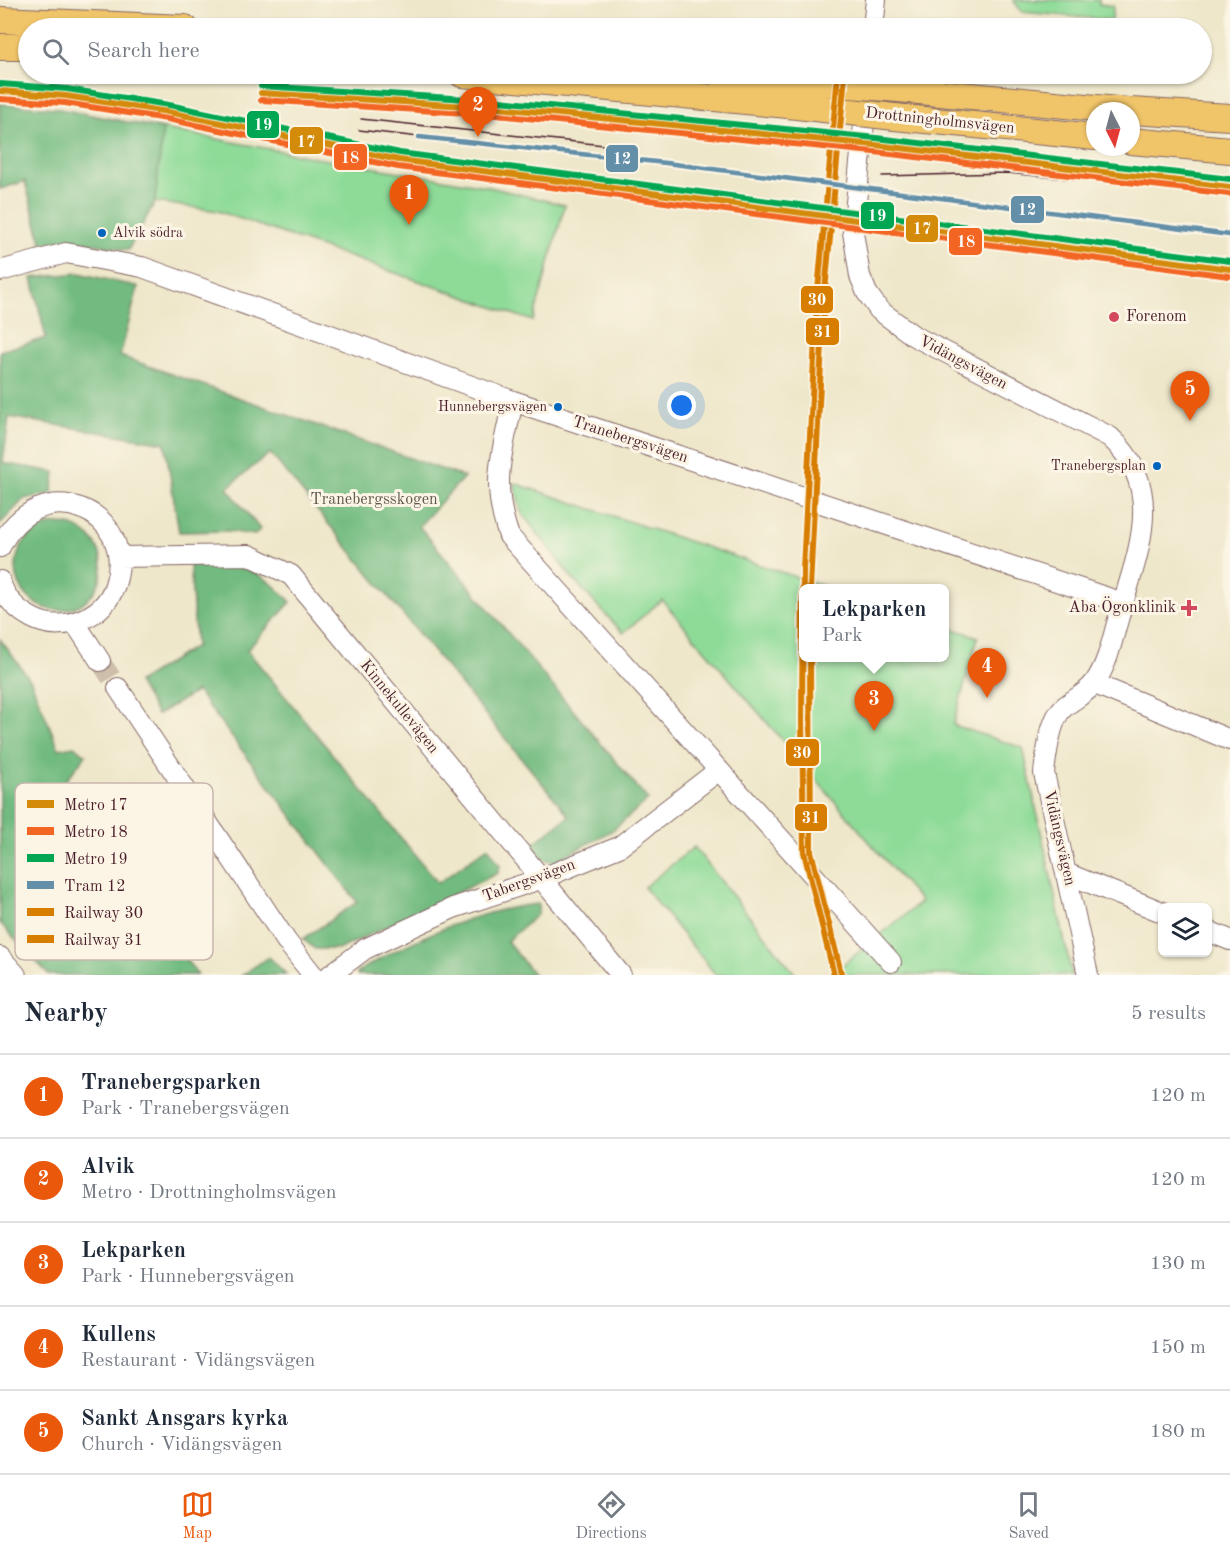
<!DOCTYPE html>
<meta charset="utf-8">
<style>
:root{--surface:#fff;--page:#f6f6f7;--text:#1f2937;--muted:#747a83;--line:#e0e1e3;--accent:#ea580c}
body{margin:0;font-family:"Old Standard TT",serif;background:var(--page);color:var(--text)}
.controls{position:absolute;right:18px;bottom:18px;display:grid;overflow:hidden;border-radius:9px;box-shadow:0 2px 4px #0004}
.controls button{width:54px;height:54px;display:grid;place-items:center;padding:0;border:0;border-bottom:2px solid var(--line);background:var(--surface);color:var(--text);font:30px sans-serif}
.compass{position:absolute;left:1086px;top:102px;width:54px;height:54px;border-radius:50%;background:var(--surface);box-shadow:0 2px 4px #0004;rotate:174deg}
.you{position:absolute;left:682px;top:406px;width:21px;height:21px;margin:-15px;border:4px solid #fff;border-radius:50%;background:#1a73e8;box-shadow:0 0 0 9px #1a73e833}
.badge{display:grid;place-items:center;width:39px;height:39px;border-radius:50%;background:var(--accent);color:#fff;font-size:20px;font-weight:700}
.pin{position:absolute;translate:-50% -50px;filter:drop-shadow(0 2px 3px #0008)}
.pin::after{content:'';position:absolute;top:32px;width:21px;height:18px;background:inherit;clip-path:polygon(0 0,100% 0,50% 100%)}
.popup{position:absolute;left:799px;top:584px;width:150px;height:78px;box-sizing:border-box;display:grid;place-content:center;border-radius:9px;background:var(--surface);filter:drop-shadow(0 2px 4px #0005);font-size:20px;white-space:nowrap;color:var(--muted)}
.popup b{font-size:22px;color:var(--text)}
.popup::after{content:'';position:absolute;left:50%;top:100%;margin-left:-12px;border:12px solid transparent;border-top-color:var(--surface)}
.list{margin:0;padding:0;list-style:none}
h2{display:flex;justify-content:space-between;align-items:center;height:78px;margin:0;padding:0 24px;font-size:26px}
h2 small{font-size:20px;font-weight:400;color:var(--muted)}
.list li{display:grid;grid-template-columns:39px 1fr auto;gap:18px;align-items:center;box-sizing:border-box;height:84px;padding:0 24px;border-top:2px solid var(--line)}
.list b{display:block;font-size:22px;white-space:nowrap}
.list p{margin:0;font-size:20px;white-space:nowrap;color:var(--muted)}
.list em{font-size:20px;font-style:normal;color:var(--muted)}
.icon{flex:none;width:33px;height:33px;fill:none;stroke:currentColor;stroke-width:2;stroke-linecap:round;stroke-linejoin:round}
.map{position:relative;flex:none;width:1230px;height:975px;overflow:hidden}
.search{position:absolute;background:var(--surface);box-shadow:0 2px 4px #0004;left:18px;right:18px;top:18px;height:66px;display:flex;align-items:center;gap:15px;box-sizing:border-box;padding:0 21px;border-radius:33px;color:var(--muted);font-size:22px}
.sheet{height:498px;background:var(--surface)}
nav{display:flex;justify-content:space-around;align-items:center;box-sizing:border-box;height:84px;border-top:2px solid var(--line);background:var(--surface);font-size:16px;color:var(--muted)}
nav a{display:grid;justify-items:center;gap:3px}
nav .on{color:var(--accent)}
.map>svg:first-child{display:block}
.green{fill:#8edb98;stroke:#6c7d62;stroke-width:1.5}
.forest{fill:#72bb80;stroke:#5e6d56;stroke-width:1.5}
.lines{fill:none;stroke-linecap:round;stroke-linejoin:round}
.minor-tunnel{stroke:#cdbfaa;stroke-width:20;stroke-dasharray:20 10;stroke-linecap:butt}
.minor-casing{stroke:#836563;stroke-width:22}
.major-casing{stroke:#836563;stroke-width:28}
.minor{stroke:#fff;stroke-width:20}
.major{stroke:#f0c469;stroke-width:26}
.tram{stroke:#4a1f2b;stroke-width:1.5}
.major-bridge-casing{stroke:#836563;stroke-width:28;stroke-linecap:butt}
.major-bridge{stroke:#f0c469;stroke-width:26}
.rail-1-casing{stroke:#fcf5e5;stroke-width:10}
.rail-2-casing{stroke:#fcf5e5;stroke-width:10}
.rail-1{stroke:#d77d00;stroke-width:6}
.rail-2{stroke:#d77d00;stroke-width:6}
.tram-1-casing{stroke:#fcf5e5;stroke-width:9}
.tram-1{stroke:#648fa8;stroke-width:4.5}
.metro-1-casing{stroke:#fcf5e5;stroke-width:10}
.metro-2-casing{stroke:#fcf5e5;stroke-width:10}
.metro-3-casing{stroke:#fcf5e5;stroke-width:10}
.metro-1{stroke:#d48b09;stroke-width:6}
.metro-2{stroke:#f26522;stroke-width:6}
.metro-3{stroke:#00a651;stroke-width:6}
.bus-dot{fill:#0065bd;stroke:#fcf5e5;stroke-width:2}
.poi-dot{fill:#d1495b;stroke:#fcf5e5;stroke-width:2}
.labels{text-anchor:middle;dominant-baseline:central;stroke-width:6;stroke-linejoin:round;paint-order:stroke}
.bus-label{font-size:14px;fill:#4a1f2b;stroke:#fcf5e5;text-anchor:end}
.street-label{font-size:16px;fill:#4a1f2b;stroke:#fcf5e5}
.poi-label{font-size:16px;fill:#4a1f2b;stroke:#fcf5e5;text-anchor:start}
.park-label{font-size:16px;fill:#5e574c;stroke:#fcf5e5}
.key{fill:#fcf5e5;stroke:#c7b5ad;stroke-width:1.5}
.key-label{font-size:16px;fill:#4a1f2b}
.line-badge{stroke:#fcf5e5;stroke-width:2}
.badge-label{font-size:16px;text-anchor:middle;font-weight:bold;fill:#fff}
</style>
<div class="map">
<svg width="1230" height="975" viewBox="0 0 1230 975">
<rect width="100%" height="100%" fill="#fcf5e5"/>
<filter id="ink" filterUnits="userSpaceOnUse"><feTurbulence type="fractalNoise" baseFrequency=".0167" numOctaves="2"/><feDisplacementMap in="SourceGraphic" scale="12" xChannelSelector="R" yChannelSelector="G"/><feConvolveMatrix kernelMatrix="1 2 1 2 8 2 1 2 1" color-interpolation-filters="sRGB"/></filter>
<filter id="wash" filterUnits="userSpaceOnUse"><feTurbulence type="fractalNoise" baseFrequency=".008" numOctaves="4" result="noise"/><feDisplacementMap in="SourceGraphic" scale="24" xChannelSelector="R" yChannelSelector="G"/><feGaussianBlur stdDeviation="1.35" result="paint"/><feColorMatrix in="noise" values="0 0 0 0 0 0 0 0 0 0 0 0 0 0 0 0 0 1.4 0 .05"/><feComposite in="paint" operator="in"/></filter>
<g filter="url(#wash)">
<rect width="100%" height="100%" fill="#eee7ca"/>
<path class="green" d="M 1013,0 L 1099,0 L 1099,4 L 1113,6 L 1112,20 L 1022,12 Z
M 0,104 L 54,108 L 322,159 L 485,186 L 565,205 L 533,321 L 218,211 L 155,202 L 128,250 L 67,239 L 42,244 L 25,181 L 0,189 Z
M 514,483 L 829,588 L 804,588 L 804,658 L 944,658 L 945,626 L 978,637 L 953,725 L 1023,748 L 1072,975 L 830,975 L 921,902 L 662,600 L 623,633 L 571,577 L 521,512 Z
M 694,847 L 796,975 L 716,975 L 644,887 Z"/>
<path class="forest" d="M 0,104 L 54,108 L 163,129 L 155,202 L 128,250 L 67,239 L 42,244 L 25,181 L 0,189 Z
M 79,273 L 138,287 L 120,356 L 464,477 L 419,526 L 648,800 L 613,830 L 554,862 L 543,859 L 531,845 L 569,816 L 270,453 L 227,488 L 260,529 L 255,535 L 227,531 L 179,532 L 165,443 L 9,417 L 3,463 L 55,472 L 52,493 L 24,499 L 0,524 L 0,351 L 46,338 L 32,278 Z
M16 567a43 43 0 1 1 86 0a43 43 0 1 1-86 0Z
M 222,564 C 256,570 267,577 291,602 L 247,650 L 438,883 L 488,847 L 500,865 L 498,873 L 340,949 L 315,949 L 303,939 L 357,902 L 197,691 L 157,715 L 138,682 L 196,646 L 190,565 Z
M 0,639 L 31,681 L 59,749 L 74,746 L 86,755 L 55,794 L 198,975 L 49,975 L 0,923 Z
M 538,904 L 538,914 L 507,941 L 534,975 L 357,975 L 359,971 C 413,939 475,910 538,904 Z
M 269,957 L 287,975 L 242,975 Z"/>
</g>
<g filter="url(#ink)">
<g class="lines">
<path class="minor-tunnel" d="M 100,661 L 118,688"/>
<defs>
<path id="minor" d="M 873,28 L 876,0
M 869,74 L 853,232 L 860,276 L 867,293 L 879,310 L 914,336 L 1110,437 C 1166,488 1138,552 1120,613 C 1113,635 1109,662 1095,682 C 1088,693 1073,699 1063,708 C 1050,720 1046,756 1044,773 L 1088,975
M 0,271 L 66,253 L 142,267 L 513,401 L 1123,603
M 513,401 C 502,454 490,483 509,536 L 891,962
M 0,547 C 39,467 139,511 115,585 C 110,600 99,612 85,618 C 68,626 49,627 32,618 C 17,610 5,598 0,581
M 119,557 L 249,555 L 291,575 L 621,975
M 75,623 L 100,661
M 1095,684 L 1230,740
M 118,688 L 287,942 L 313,975
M 1068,874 L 1162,912
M 1208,931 L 1230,940
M 0,957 L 16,975
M 330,975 L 365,949 L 453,908 L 540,879 L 619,847 L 719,770"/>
<path id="major" d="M 0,20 L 185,28
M 0,47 L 28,47
M 462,74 L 788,105
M 720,74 L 791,80
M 898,89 L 1128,111
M 1131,111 L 1230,117
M 895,117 L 1095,137
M 1131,141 L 1230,150"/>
</defs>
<use href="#minor" class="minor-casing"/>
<use href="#major" class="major-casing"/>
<use href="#minor" class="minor"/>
<use href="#major" class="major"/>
<path class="tram" d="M 361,119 L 632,148
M 359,130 L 419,137
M 882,176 L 1007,173 L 1099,182"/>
<defs>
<path id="major-bridge" d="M 791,80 L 898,89
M 788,105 L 895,117"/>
</defs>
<use href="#major-bridge" class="major-bridge-casing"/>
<use href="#major-bridge" class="major-bridge"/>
<defs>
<path id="rail-1" d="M 834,975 L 804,852 L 802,721 L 803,569 L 817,301 L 838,74"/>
<path id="rail-2" d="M 810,588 L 824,302 L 845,75
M 810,658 L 811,851 L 841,973"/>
</defs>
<use href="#rail-1" class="rail-1-casing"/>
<use href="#rail-2" class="rail-2-casing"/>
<use href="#rail-1" class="rail-1"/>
<use href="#rail-2" class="rail-2"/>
<defs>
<path id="tram-1" d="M 419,137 L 666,163 L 1230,235"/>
</defs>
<use href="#tram-1" class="tram-1-casing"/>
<use href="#tram-1" class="tram-1"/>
<defs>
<path id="metro-1" d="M 0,91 L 66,96 L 168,112 L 399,160 L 1230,269
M 261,93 L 498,108 L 875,145 L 1230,187"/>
<path id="metro-2" d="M 0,99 L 65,103 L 167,119 L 398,167 L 1229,276
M 261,100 L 497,115 L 874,152 L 1229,194"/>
<path id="metro-3" d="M 1,84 L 67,89 L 169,105 L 400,153 L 1230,261
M 261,86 L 499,101 L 876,138 L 1230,179"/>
</defs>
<use href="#metro-1" class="metro-1-casing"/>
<use href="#metro-2" class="metro-2-casing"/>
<use href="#metro-3" class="metro-3-casing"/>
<use href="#metro-1" class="metro-1"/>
<use href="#metro-2" class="metro-2"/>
<use href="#metro-3" class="metro-3"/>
</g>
</g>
<g class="bus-dot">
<circle cx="102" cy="233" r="5"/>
<circle cx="558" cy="407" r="5"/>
<circle cx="1157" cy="466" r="5"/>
</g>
<g class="poi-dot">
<circle cx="1114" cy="317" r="6"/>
<path d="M1186 599h6v6h6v6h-6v6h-6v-6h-6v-6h6z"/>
</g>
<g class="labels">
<g class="bus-label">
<text x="113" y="233" text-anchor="start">Alvik södra</text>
<text x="547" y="407">Hunnebergsvägen</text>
<text x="1146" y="466">Tranebergsplan</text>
</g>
<g class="street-label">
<text transform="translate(940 121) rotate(6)">Drottningholmsvägen</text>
<text transform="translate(963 363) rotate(28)">Vidängsvägen</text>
<text transform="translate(630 440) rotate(18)">Tranebergsvägen</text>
<text transform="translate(399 707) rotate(51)">Kinnekullevägen</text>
<text transform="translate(1059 838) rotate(77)">Vidängsvägen</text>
<text transform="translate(529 881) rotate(-20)">Tabergsvägen</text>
</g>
<g class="poi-label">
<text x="1126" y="317">Forenom</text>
<text x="1176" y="608" text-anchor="end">Aba Ögonklinik</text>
</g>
<g class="park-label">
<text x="374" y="500">Tranebergsskogen</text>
</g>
</g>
<rect x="15" y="783" width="198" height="177" rx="9" class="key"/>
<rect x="27" y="800" width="27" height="8" fill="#d48b09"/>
<rect x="27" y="827" width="27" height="8" fill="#f26522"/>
<rect x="27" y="854" width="27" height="8" fill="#00a651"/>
<rect x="27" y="881" width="27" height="8" fill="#648fa8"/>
<rect x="27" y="908" width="27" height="8" fill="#d77d00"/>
<rect x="27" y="935" width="27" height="8" fill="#d77d00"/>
<g class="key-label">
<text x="64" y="810">Metro 17</text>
<text x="64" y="837">Metro 18</text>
<text x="64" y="864">Metro 19</text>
<text x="64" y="891">Tram 12</text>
<text x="64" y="918">Railway 30</text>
<text x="64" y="945">Railway 31</text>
</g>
<g class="line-badge">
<rect x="246" y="110" width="34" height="29" rx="6" fill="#00a651"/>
<rect x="289" y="126" width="35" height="29" rx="6" fill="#d48b09"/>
<rect x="333" y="143" width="35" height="28" rx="6" fill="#f26522"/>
<rect x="605" y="144" width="34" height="29" rx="6" fill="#648fa8"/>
<rect x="1010" y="195" width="35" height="29" rx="6" fill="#648fa8"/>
<rect x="860" y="201" width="35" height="29" rx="6" fill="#00a651"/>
<rect x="905" y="214" width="34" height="29" rx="6" fill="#d48b09"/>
<rect x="948" y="227" width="35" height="29" rx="6" fill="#f26522"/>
<rect x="800" y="285" width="34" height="29" rx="6" fill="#d77d00"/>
<rect x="805" y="317" width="35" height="29" rx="6" fill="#d77d00"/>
<rect x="785" y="738" width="35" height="29" rx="6" fill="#d77d00"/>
<rect x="794" y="803" width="34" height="29" rx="6" fill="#d77d00"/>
</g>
<g class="badge-label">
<text x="263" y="130">19</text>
<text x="306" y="147">17</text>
<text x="350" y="163">18</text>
<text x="622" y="164">12</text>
<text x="1027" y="215">12</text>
<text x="877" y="221">19</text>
<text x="922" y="234">17</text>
<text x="966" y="247">18</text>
<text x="817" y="305">30</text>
<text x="823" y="337">31</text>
<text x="802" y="758">30</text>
<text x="811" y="823">31</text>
</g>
</svg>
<div class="controls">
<button><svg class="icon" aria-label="layers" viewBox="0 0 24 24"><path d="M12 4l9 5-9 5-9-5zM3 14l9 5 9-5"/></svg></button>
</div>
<svg class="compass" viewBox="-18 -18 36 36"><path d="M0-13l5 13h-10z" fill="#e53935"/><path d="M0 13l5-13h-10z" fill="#747a83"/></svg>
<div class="you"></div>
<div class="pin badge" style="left:409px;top:225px">1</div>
<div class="pin badge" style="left:478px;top:137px">2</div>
<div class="pin badge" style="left:874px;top:731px">3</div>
<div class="popup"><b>Lekparken</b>Park</div>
<div class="pin badge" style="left:987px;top:698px">4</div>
<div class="pin badge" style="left:1190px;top:421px">5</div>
<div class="search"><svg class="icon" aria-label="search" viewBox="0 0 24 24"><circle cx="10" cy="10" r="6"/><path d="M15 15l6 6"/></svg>Search here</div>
</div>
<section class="sheet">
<h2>Nearby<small>5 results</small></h2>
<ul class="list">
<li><span class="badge">1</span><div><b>Tranebergsparken</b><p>Park · Tranebergsvägen</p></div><em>120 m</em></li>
<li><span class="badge">2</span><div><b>Alvik</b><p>Metro · Drottningholmsvägen</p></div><em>120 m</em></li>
<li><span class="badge">3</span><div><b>Lekparken</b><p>Park · Hunnebergsvägen</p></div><em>130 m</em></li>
<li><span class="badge">4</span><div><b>Kullens</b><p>Restaurant · Vidängsvägen</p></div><em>150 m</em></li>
<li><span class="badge">5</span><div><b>Sankt Ansgars kyrka</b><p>Church · Vidängsvägen</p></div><em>180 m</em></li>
</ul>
</section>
<nav>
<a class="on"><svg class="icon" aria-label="map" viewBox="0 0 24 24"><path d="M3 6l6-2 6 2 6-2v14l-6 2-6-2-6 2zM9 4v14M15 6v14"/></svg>Map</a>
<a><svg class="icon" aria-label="directions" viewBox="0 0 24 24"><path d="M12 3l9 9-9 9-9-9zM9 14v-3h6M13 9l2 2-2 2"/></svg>Directions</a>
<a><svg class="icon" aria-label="saved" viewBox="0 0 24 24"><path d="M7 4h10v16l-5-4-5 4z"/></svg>Saved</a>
</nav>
